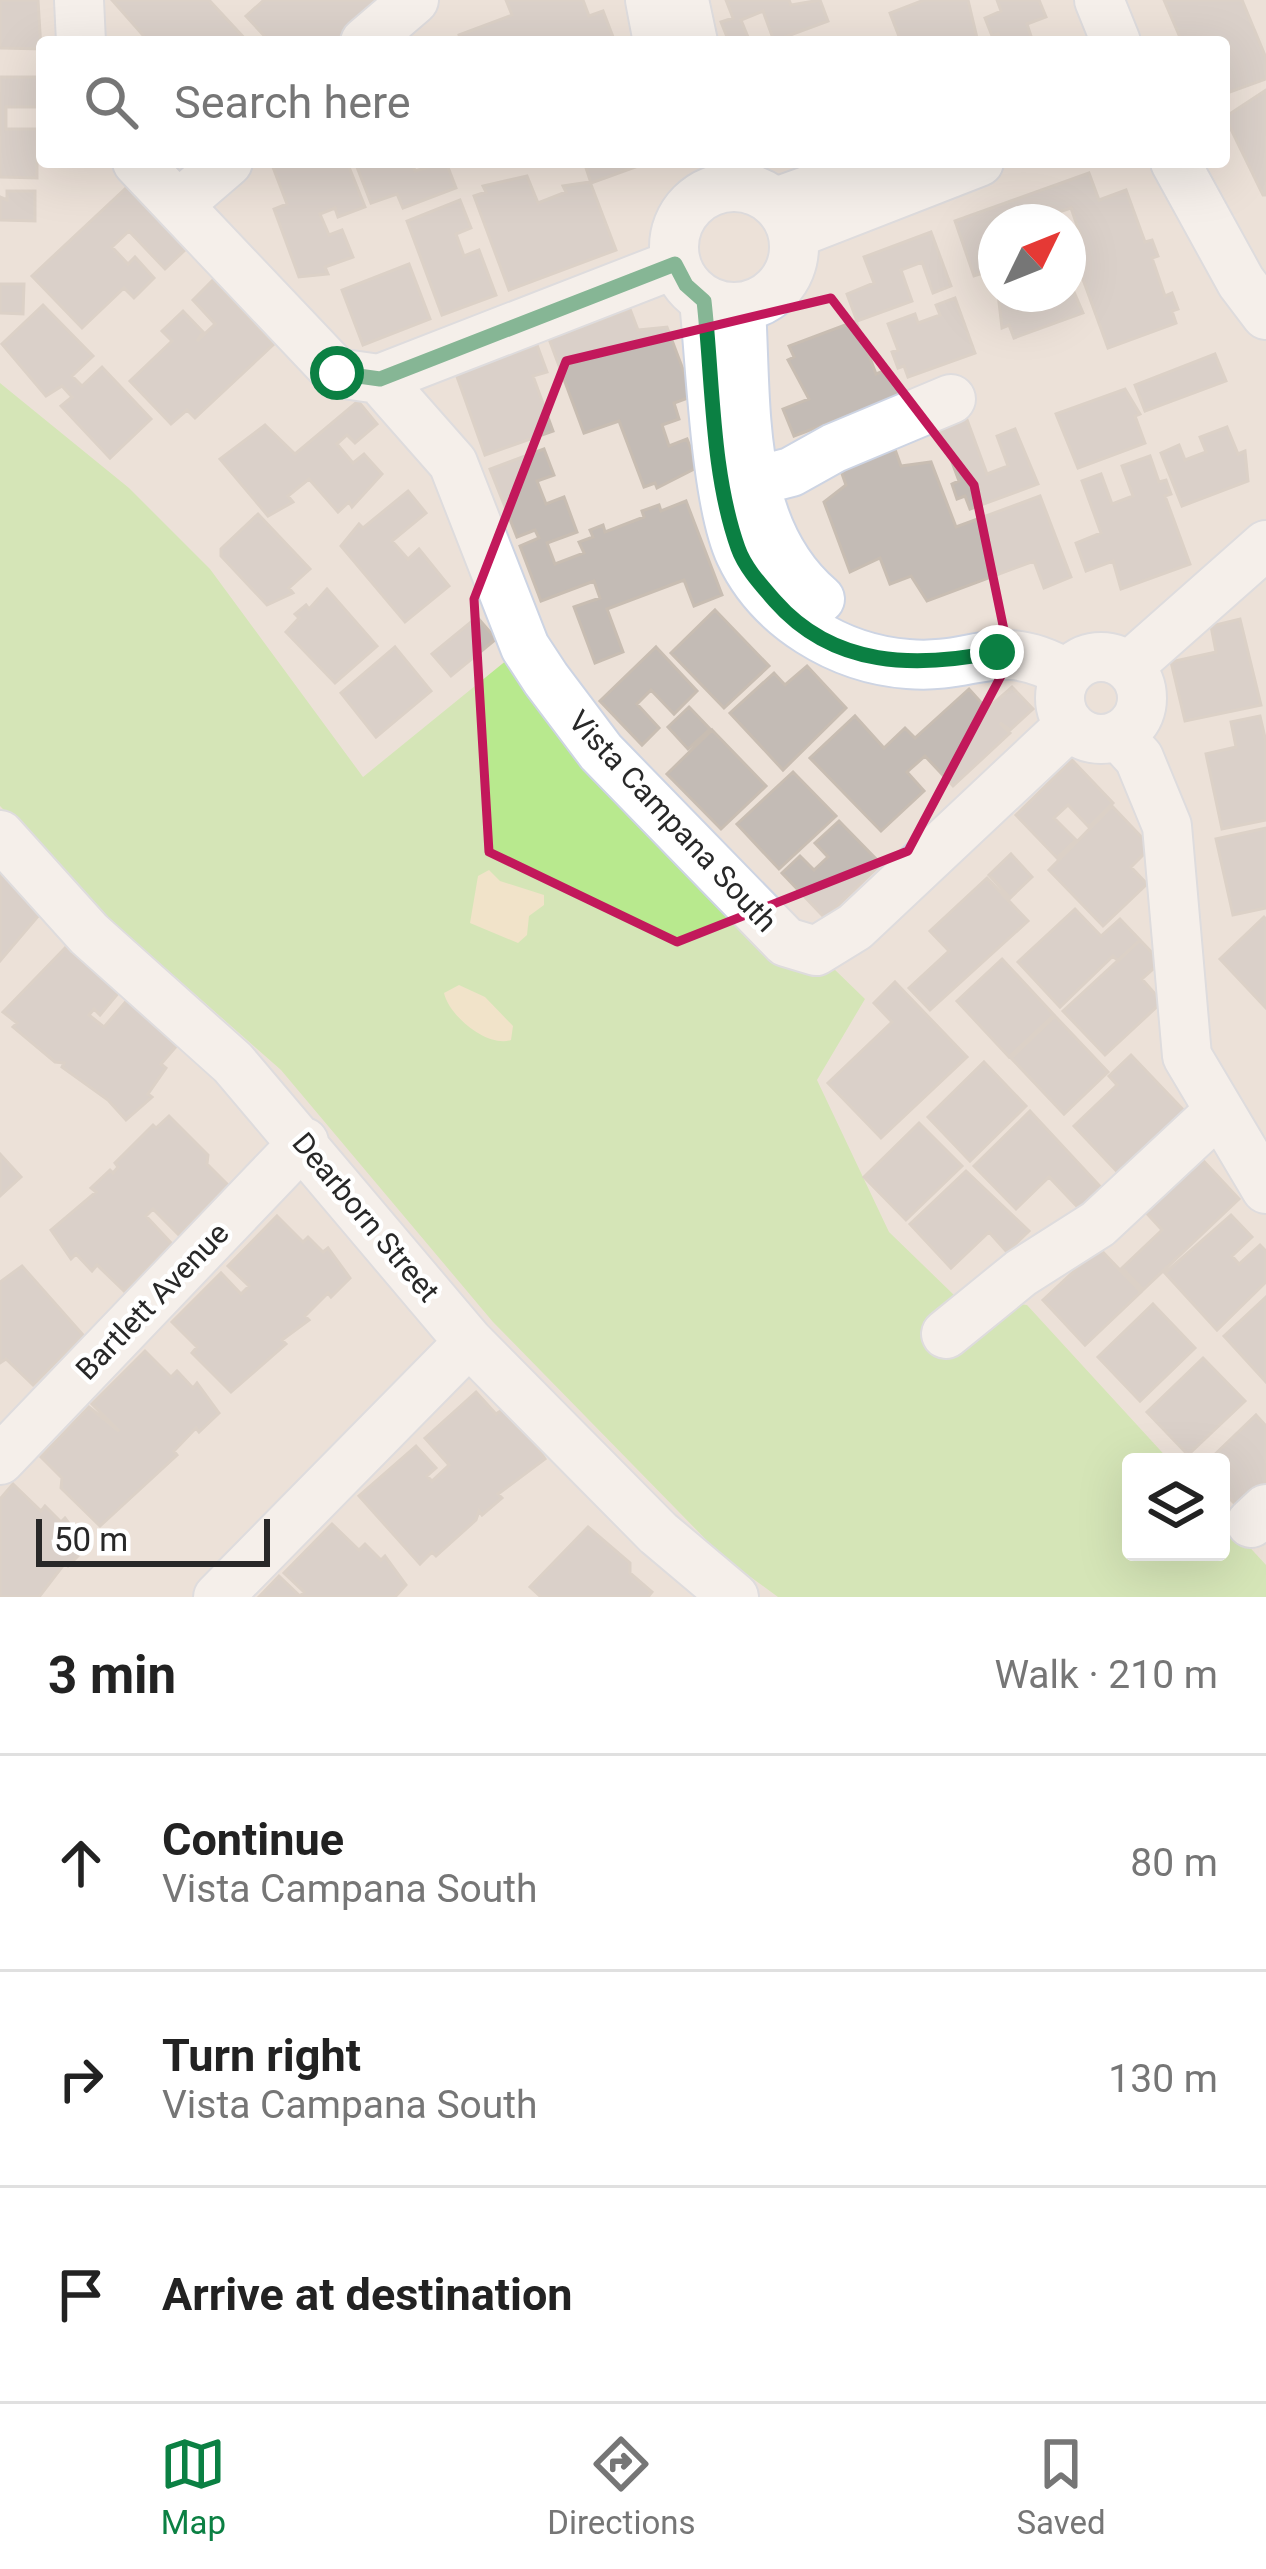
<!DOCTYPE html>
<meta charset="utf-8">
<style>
:root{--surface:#fff;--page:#f6f6f6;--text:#222;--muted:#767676;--line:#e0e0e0;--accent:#0b8043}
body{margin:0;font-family:Roboto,sans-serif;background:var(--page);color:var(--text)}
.controls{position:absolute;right:36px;bottom:36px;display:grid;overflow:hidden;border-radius:12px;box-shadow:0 12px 48px #0002}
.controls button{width:108px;height:108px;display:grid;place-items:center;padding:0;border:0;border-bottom:3px solid var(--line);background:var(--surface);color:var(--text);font:60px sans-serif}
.compass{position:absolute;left:978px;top:204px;width:108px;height:108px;border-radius:50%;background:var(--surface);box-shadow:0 12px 48px #0002;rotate:47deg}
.scale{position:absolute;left:36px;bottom:30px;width:234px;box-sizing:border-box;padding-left:12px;border:6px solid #282828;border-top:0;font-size:33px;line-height:42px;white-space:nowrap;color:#282828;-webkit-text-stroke:9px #fff;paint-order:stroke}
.stop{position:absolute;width:36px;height:36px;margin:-27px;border:9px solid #0b8043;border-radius:50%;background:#fff}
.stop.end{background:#0b8043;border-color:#fff;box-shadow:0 3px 12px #0008}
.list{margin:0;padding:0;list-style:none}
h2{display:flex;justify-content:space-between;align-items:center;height:156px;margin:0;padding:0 48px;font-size:51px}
h2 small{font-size:39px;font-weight:400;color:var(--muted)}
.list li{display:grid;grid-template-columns:78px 1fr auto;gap:36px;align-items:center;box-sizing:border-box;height:216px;padding:0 48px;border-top:3px solid var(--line)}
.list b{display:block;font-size:45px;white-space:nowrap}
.list p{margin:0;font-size:39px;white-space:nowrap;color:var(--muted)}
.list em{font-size:39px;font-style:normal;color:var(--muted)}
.icon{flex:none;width:66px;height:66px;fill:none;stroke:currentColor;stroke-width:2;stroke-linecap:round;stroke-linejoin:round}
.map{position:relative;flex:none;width:1266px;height:1597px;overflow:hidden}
.search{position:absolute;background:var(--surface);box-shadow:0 12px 48px #0002;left:36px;right:36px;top:36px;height:132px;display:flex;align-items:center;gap:30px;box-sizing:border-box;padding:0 42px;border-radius:12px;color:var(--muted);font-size:45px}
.sheet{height:804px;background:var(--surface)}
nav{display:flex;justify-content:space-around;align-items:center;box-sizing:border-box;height:168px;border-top:3px solid var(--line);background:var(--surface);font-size:33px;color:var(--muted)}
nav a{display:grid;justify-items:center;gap:6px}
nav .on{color:var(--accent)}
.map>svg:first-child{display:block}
.green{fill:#b8e98e}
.sand{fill:#f6e4b7}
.building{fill:#c3bbb5;stroke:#c8bdb2;stroke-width:3}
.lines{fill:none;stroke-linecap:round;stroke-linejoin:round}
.minor-casing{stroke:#cdd4e3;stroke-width:52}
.minor{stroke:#fff;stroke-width:48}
.route{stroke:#0b8043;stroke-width:15}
.marked{fill:none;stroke:#c2185b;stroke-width:9;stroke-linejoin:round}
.labels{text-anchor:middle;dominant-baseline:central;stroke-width:9;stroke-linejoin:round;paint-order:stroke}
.street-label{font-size:30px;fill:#282828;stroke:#fff}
</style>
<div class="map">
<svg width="1266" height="1597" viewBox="0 0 1266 1597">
<rect width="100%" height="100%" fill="#ece1d8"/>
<path class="green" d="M 0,383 L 129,488 L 210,569 L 363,777 L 512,656 L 865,999 L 817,1080 L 889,1232 L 954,1295 L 1027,1305 L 1171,1462 L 1131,1462 L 1131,1552 L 1221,1552 L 1221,1516 L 1266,1565 L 1266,1597 L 778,1597 L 723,1557 L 493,1322 L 281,1070 L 112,921 L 0,806 Z"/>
<path class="sand" d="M 489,870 L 500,881 L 544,895 L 544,905 L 529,916 L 527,935 L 518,943 L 470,923 L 478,876 Z
M 459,985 L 485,997 L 513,1026 L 511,1040 C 488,1048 449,1016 444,993 Z"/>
<path class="building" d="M 0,0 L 38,0 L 41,49 L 0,48 Z
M 112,0 L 209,0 L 248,42 L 149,42 Z
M 264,0 L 392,0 L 346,42 L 270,42 L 246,16 Z
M 506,0 L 583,0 L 589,16 L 603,11 L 615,42 L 461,42 L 459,35 L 512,15 Z
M 726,0 L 789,0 L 791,5 L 820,0 L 828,21 L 774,41 L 763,11 L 741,20 L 750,42 L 729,42 L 721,22 L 733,18 Z
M 924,0 L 968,0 L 978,42 L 892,42 L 900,39 L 890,13 Z
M 997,0 L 1039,0 L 1046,17 L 1027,24 L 1033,42 L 1001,42 L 998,34 L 992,36 L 985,18 L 1001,11 Z
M 1164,0 L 1242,0 L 1266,58 L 1266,79 L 1224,94 L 1224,42 L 1182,42 Z
M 0,77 L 39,77 L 39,107 L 6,107 L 6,129 L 37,129 L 37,178 L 0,177 Z
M 1266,90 L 1266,195 L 1263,195 L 1225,117 Z
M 271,162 L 347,162 L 365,207 L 338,217 L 335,208 L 320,214 L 329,235 L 342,230 L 353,257 L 325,267 L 328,274 L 299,277 L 274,209 L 287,204 Z
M 355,162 L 412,162 L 415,171 L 446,162 L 456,188 L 403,208 L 397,194 L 371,203 Z
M 584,162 L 649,162 L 591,183 Z
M 1089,173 L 1099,200 L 1126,190 L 1145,242 L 1152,240 L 1158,256 L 1152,258 L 1165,296 L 1172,293 L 1178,309 L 1172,311 L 1176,323 L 1108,348 L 1069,241 L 1081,237 L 1071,208 L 1050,215 L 1053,222 L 996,222 L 991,235 L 996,269 L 974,276 L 955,221 Z
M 527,176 L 538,203 L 566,192 L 563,186 L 590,182 L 616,250 L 509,290 L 474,196 L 486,192 L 483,186 Z
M 127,187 L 186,249 L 165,269 L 129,231 L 112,247 L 128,264 L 135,257 L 154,278 L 134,298 L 124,288 L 82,328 L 32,276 Z
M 7,191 L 35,191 L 35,221 L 0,220 L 0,197 L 7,200 Z
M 460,200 L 471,228 L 456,234 L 464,256 L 479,250 L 496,295 L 442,315 L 407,221 Z
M 931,232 L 951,286 L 933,293 L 922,262 L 901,270 L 912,301 L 857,321 L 847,294 L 874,283 L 864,257 Z
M 409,264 L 430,319 L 363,345 L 342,290 Z
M 1068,278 L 1083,313 L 1014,338 L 1009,325 L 1002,328 L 998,294 L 1068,294 Z
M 213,280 L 274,344 L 195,418 L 187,410 L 171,424 L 130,381 L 172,341 L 162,331 L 183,311 L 203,332 L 197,341 L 215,324 L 193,300 Z
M 0,284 L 24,284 L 23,314 L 0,313 Z
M 955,298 L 975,353 L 908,377 L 904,366 L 898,368 L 892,352 L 898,350 L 888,324 L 915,314 L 918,323 L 940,315 L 936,305 Z
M 43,305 L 93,356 L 72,376 L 82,386 L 102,367 L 151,419 L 110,458 L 61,406 L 72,397 L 62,386 L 46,396 L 2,344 Z
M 630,309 L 638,330 L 667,327 L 693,396 L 674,403 L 679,419 L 662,425 L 669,446 L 687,439 L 698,467 L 657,488 L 655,483 L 644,487 L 619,421 L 584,433 L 549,339 Z
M 856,321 L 876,374 L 889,369 L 900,396 L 794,436 L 783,409 L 809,399 L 788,360 L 794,357 L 789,346 Z
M 537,345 L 547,372 L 533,376 L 553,431 L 485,455 L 456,374 Z
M 1215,354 L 1226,381 L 1145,411 L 1135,385 Z
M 1125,389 L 1140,414 L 1135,416 L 1145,443 L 1078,468 L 1056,414 Z
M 358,401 L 377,424 L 355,443 L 347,435 L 337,444 L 353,463 L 364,454 L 382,474 L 352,507 L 349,502 L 338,512 L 309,479 L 288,496 L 293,502 L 268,516 L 220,459 L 265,425 L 295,454 Z
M 966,417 L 987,474 L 1008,466 L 997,436 L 1015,429 L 1038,484 L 970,509 L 965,496 L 957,499 L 952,484 L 959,481 L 939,427 Z
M 1227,427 L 1238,454 L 1245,451 L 1248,481 L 1182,506 L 1161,453 L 1179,445 L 1185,460 L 1206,452 L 1200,437 Z
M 893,444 L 901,466 L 931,462 L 956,527 L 1040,496 L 1071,577 L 1044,588 L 1034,561 L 927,601 L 911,576 L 890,584 L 880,558 L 850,572 L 824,502 L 846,485 L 839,465 Z
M 544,449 L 554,475 L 537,481 L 546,504 L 564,497 L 577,532 L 547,543 L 555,564 L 584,553 L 579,542 L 593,537 L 590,530 L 603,525 L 605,532 L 644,517 L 642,511 L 659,505 L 661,511 L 686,501 L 722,595 L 694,606 L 684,580 L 607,609 L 623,652 L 595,663 L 574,607 L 600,598 L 594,581 L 541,601 L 520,546 L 539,538 L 535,530 L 517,537 L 490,469 Z
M 1150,456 L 1159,482 L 1166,480 L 1171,494 L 1165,496 L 1190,564 L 1121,589 L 1113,561 L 1086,571 L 1076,543 L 1101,533 L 1082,481 L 1101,474 L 1112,504 L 1133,496 L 1122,466 Z
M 408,491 L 426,513 L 392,541 L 408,559 L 419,549 L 449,586 L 405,622 L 341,546 L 359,524 L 363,528 Z
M 258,514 L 310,569 L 289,588 L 293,593 L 267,605 L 221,556 L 221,549 Z
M 327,589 L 377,646 L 335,683 L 286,632 L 299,618 L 295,614 L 306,605 L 309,609 Z
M 715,610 L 769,666 L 724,708 L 671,653 Z
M 477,617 L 496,639 L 451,676 L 432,654 Z
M 1240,619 L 1261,705 L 1185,721 L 1171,662 L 1216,652 L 1211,626 Z
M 395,647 L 431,691 L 376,737 L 341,693 Z
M 656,647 L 697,691 L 674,714 L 651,690 L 637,704 L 659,728 L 642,745 L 600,701 Z
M 807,666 L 846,708 L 783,770 L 730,713 L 774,673 L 785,685 Z
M 1012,687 L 1033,709 L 1010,730 L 1000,723 L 1010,733 L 953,786 L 925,756 L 907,772 L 924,791 L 881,831 L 810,758 L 855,716 L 884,748 L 905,728 L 915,738 L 969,689 L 987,709 Z
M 689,707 L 710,729 L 688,749 L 668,727 Z
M 1260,716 L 1266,742 L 1266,820 L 1222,829 L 1206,754 L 1236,747 L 1231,722 Z
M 712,730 L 766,786 L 721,829 L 667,774 Z
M 1072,760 L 1113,803 L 1089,827 L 1068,805 L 1054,818 L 1076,840 L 1057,858 L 1016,815 Z
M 793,772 L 836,816 L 779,869 L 737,824 Z
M 1112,806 L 1151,847 L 1131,867 L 1147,884 L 1103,926 L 1049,870 Z
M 839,821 L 881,864 L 825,918 L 782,873 L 800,856 L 814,870 L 828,857 L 815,843 Z
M 1266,828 L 1266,908 L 1233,915 L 1216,839 Z
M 1011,854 L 1032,877 L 1010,898 L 989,875 Z
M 0,872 L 39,915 L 0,961 Z
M 987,878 L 1028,921 L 930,1010 L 909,988 L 949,951 L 930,931 Z
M 1075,909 L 1101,936 L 1120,919 L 1140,940 L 1118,961 L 1113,956 L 1060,1007 L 1018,962 Z
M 1264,917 L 1266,919 L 1266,1008 L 1220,959 Z
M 1140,940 L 1161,962 L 1142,979 L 1162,1002 L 1105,1055 L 1063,1011 Z
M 66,947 L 120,991 L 100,1015 L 94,1009 L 89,1015 L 104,1027 L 128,999 L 180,1042 L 161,1064 L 166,1068 L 148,1094 L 152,1097 L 126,1120 L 108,1100 L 62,1067 L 64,1063 L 55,1062 L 13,1027 L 17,1023 L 3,1012 Z
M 1002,959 L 1054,1015 L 1009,1057 L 957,1001 Z
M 895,982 L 967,1057 L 881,1138 L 828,1083 L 892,1022 L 874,1003 Z
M 1055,1016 L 1108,1072 L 1064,1114 L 1011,1058 Z
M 1131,1055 L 1191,1118 L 1127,1182 L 1074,1126 L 1117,1085 L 1109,1076 Z
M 984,1062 L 1026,1106 L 970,1161 L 928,1117 Z
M 1030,1111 L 1108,1195 L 1086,1216 L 1049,1177 L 1016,1209 L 974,1166 Z
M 169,1116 L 208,1155 L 207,1164 L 228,1185 L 179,1235 L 153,1209 L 146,1216 L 172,1244 L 124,1291 L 97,1265 L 92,1271 L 76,1254 L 71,1259 L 51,1230 L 96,1192 L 91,1188 L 110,1170 L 113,1173 L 118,1167 L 115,1163 L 153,1125 L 156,1128 Z
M 919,1123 L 962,1166 L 906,1220 L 864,1177 Z
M 0,1154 L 21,1177 L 0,1196 Z
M 1198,1155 L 1239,1199 L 1143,1290 L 1122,1268 L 1162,1230 L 1142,1208 Z
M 966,1171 L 1029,1231 L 1007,1252 L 989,1232 L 951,1268 L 910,1224 Z
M 1231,1215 L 1252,1237 L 1232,1256 L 1239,1264 L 1260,1245 L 1266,1251 L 1266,1282 L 1217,1330 L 1165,1273 Z
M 277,1216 L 303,1242 L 308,1237 L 323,1252 L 328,1248 L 350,1278 L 331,1297 L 328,1293 L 305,1316 L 309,1320 L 282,1340 L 286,1344 L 231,1392 L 192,1353 L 197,1347 L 172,1322 L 221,1273 L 241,1294 L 249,1286 L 228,1266 Z
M 1099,1248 L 1141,1292 L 1085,1345 L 1043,1300 Z
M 22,1266 L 83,1335 L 33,1385 L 6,1359 L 0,1363 L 0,1282 Z
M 1266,1297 L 1266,1382 L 1224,1336 Z
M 1153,1304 L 1195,1348 L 1140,1401 L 1098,1357 Z
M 145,1351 L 171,1377 L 177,1371 L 193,1388 L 197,1383 L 219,1413 L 199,1432 L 196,1428 L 174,1451 L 177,1455 L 100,1526 L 61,1488 L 62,1478 L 41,1457 L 89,1407 L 119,1431 L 92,1404 Z
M 1203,1358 L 1245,1401 L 1188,1455 L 1147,1412 Z
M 476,1392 L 496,1414 L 502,1410 L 522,1432 L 525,1429 L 545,1459 L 498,1494 L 502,1498 L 482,1515 L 479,1511 L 476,1520 L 436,1556 L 432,1552 L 420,1564 L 359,1496 L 416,1446 L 436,1468 L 427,1476 L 432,1481 L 449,1465 L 425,1438 Z
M 1256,1415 L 1266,1426 L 1266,1490 L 1243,1512 L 1221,1490 L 1221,1462 L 1207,1462 Z
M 13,1484 L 41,1511 L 45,1506 L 61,1522 L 65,1518 L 87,1547 L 68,1566 L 65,1563 L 39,1597 L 0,1597 L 0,1499 Z
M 332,1524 L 359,1550 L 365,1544 L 381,1560 L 385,1556 L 406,1585 L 395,1597 L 259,1597 L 279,1576 L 300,1596 L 304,1592 L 284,1573 Z
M 588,1527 L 630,1563 L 630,1573 L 652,1592 L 648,1597 L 541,1597 L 530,1587 Z"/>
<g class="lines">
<defs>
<path id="minor" d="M 79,0 L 81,42
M 650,0 L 658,42
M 684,0 L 693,42
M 1099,0 L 1116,42
M 365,42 L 414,0
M 137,162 L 337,373 L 379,379 L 453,463 L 525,647 L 546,679 L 601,752 L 786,942 L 816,951 L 855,927 L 1070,725
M 1175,162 L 1241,282 L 1266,315
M674 247a60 60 0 1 1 120 0a60 60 0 1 1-120 0Z
M 776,202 L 887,162
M 178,205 L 228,162
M 794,234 L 979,162
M 704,301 C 711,365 715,500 740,554 C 770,618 840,659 908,664 C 976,670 998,634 1067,674
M 741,308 C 747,408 737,528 820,599
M 379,379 L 675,264
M 725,489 L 791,472 L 834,448 L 951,399
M1060 698a41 41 0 1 1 82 0a41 41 0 1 1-82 0Z
M 1128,667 L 1266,545
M 1118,735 L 1139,758 L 1167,826 L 1187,1056 L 1266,1189
M 0,835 L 89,934 L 233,1063 L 469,1342 L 658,1533 L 734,1597
M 946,1334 L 1021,1273 L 1098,1224 L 1218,1112
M 0,1460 L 304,1142
M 1251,1523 L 1266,1509
M 218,1597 L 469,1342"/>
</defs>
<use href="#minor" class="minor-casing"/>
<use href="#minor" class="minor"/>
</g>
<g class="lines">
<path class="route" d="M 337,373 L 380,379 L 675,264 L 686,285 L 704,301 C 713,380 711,472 738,548 C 745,568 762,586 775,601 C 834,668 916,668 997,652"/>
</g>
<path d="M0 0H1266V1597H0ZM 831,298 L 974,485 L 1010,659 L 908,851 L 677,942 L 489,852 L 474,599 L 566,361 Z" fill="#ece1d8" fill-opacity=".55" fill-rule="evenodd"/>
<path class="marked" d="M 831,298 L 974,485 L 1010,659 L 908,851 L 677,942 L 489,852 L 474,599 L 566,361 Z"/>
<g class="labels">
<g class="street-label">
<text transform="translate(673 821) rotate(47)">Vista Campana South</text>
<text transform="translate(366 1217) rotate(50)">Dearborn Street</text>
<text transform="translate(152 1301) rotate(-46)">Bartlett Avenue</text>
</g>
</g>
</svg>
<div class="controls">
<button><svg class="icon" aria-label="layers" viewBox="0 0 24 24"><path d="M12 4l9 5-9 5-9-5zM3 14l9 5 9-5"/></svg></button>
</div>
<svg class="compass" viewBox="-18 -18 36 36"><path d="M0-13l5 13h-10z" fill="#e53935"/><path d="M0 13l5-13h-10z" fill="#767676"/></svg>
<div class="scale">50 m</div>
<div class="stop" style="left:337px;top:373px"></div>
<div class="stop end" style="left:997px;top:652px"></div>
<div class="search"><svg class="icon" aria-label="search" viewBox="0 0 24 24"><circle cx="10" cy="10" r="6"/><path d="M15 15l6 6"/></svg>Search here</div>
</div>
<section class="sheet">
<h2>3 min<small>Walk · 210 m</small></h2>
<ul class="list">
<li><svg class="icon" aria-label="ahead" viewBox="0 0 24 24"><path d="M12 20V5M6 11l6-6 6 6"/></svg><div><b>Continue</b><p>Vista Campana South</p></div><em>80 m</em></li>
<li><svg class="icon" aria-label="right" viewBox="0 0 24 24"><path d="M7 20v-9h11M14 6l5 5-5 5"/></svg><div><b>Turn right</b><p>Vista Campana South</p></div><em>130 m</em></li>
<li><svg class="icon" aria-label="arrive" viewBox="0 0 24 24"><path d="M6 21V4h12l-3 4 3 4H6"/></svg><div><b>Arrive at destination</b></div></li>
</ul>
</section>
<nav>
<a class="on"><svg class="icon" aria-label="map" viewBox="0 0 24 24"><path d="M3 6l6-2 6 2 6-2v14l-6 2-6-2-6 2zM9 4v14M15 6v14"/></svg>Map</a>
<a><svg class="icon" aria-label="directions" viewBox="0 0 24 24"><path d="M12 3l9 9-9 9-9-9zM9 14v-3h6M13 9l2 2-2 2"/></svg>Directions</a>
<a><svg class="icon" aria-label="saved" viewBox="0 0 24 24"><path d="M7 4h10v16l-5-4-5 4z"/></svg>Saved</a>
</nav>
